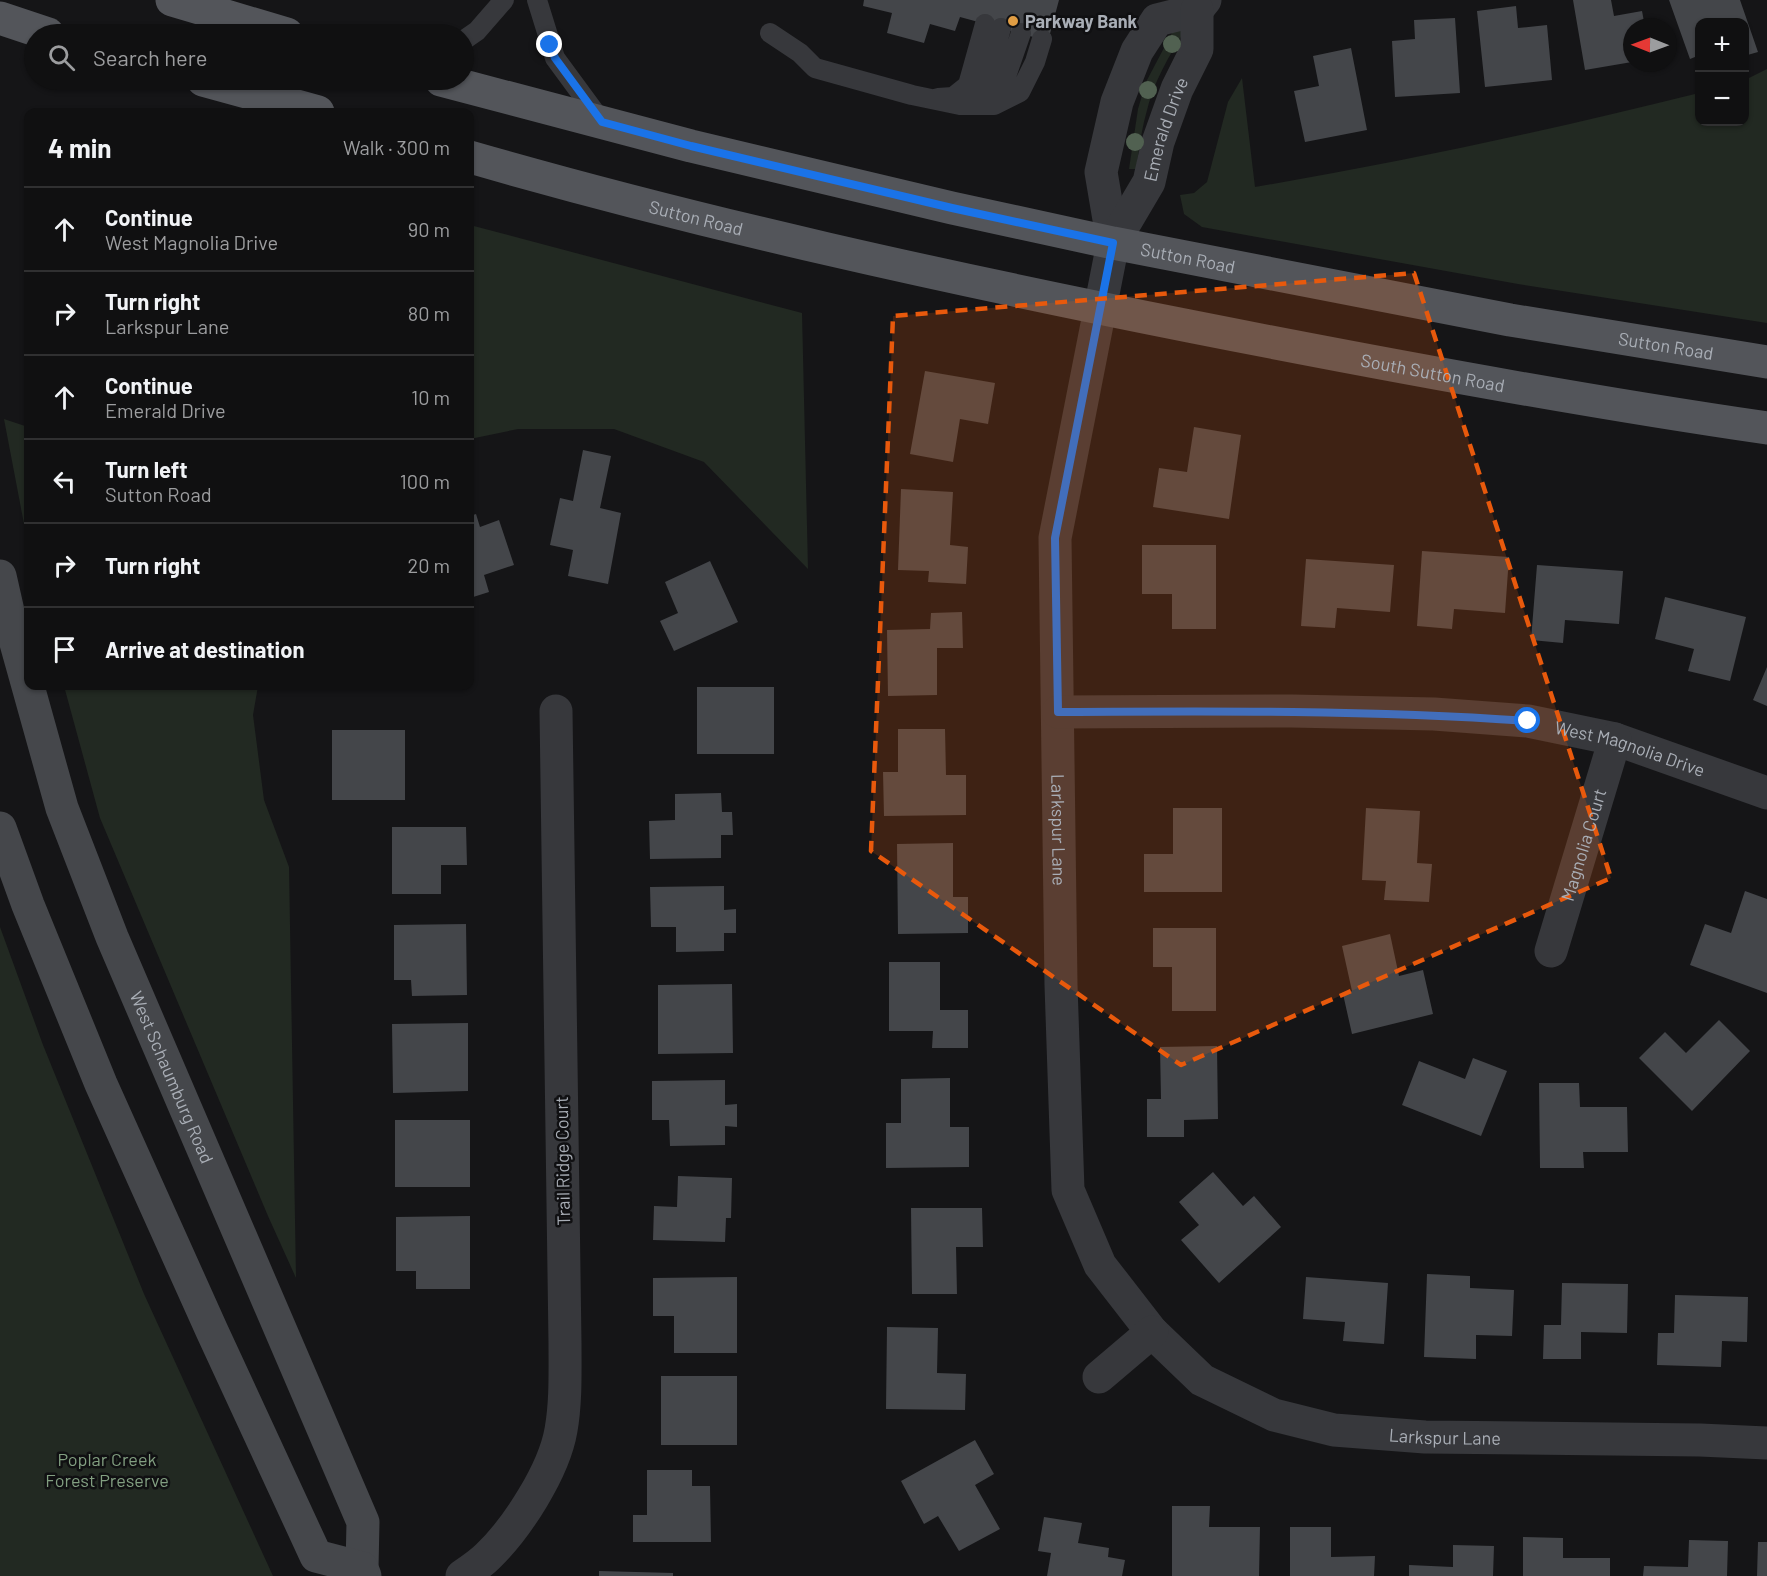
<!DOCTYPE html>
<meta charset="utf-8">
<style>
:root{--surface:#101011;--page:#1e1e1f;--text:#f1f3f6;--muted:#9c9d9f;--line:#303031}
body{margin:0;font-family:Barlow,sans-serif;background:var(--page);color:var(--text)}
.controls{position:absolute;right:18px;top:18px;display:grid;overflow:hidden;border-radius:12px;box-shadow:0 2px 4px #0004}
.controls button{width:54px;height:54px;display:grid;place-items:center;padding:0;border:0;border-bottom:2px solid var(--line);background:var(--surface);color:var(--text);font:30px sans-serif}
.compass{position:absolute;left:1623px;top:18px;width:54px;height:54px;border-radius:50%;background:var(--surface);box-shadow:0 2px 4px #0004;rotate:271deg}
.stop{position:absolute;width:18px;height:18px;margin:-14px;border:4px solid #1a73e8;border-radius:50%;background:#fff}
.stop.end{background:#1a73e8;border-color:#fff;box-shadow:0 2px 6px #0008}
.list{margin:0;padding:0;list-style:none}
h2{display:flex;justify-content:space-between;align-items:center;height:78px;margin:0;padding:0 24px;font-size:26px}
h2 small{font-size:20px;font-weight:400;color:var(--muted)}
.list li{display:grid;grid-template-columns:39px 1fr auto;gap:18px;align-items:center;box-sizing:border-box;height:84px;padding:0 24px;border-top:2px solid var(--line)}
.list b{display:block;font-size:22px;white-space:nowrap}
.list p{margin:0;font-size:20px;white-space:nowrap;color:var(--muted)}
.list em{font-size:20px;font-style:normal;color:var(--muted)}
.icon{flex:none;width:33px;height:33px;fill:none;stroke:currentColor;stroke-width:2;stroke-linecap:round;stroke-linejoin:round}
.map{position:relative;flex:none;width:1767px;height:1576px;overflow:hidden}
.search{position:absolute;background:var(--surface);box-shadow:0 2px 4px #0004;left:24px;top:24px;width:450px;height:66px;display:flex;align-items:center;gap:15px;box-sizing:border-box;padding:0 21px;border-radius:33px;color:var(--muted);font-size:22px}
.panel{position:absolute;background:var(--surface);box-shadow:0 2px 4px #0004;left:24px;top:108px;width:450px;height:582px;border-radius:12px}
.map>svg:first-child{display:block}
.green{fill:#222922}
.building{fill:#44464a}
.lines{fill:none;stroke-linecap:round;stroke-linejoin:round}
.lane{stroke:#37383c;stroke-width:20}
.street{stroke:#37383c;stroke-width:33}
.secondary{stroke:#45474b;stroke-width:33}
.primary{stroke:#53555a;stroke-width:33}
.tree{fill:#516151}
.route{stroke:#1a73e8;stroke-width:8}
.marked{fill:#e8590c;fill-opacity:0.2;stroke:#e8590c;stroke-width:4.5;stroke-dasharray:12 8;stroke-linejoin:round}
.poi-dot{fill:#e09d44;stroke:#101012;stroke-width:2}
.labels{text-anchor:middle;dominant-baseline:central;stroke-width:5;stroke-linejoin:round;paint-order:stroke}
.poi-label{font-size:18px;font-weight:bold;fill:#a9aeb6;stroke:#101012;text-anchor:start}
.street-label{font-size:18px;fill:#a9aeb6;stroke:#101012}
.park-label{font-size:18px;fill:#829f81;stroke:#101012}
</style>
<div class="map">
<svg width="1767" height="1576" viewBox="0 0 1767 1576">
<rect width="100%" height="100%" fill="#151517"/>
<path class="green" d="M 1175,27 L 1186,29 C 1169,55 1153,83 1146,114 C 1141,132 1139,151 1136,169 L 1129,169 L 1138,109 L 1146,82 Z
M 1767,69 L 1767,323 L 1518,284 L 1202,227 L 1184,214 L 1180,195 L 1194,193 L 1207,182 L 1228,102 L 1242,78 L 1255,187 C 1406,161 1551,130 1699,93 L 1700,122 L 1744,122 L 1745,80 Z
M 470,225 L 802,313 L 808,569 L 704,462 L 614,429 L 518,429 L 470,439 Z
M 4,419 L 28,427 L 28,545 Z
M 64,686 L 258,686 L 253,715 L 264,800 L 289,867 L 296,1278 L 268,1216 L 100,818 Z
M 0,927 L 43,1045 L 144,1294 L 273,1576 L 0,1576 Z"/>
<path class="building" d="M 864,0 L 1059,0 L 1048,41 L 960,17 L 955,31 L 930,24 L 924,43 L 887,33 L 892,13 L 863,6 Z
M 1573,0 L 1611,0 L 1614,16 L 1642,11 L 1645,27 L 1632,27 L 1632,62 L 1585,70 Z
M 1669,0 L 1740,0 L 1758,52 L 1744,56 L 1744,22 L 1700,22 L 1700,55 L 1690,59 Z
M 1516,6 L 1518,28 L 1547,25 L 1552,80 L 1485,87 L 1477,11 Z
M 1455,18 L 1460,93 L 1395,97 L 1392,41 L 1415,39 L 1414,20 Z
M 1351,48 L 1367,130 L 1305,142 L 1294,91 L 1319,86 L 1313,56 Z
M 925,371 L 995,383 L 988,424 L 960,419 L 953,462 L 910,454 Z
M 1194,427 L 1241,435 L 1229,519 L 1153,507 L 1159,468 L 1187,472 Z
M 583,450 L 611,456 L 600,508 L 621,513 L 608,584 L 568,576 L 573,550 L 550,545 L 560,498 L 573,501 Z
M 901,489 L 953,492 L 950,545 L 968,547 L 966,584 L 928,582 L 929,571 L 898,570 Z
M 476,514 L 480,527 L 499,520 L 514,565 L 484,575 L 489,592 L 470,598 L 470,516 Z
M 1142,545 L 1216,545 L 1216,629 L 1172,629 L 1172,594 L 1142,594 Z
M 1422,551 L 1509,557 L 1505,613 L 1454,609 L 1452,629 L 1417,626 Z
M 1306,559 L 1394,565 L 1390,612 L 1337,608 L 1335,628 L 1301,626 Z
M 710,561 L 738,622 L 674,651 L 660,621 L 678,613 L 665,582 Z
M 1537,565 L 1623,571 L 1619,624 L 1565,620 L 1563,643 L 1531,640 Z
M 1665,597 L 1746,617 L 1730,681 L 1688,671 L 1694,649 L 1655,639 Z
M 962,612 L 963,648 L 937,648 L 937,695 L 888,696 L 887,630 L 930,629 L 931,613 Z
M 1767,667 L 1767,706 L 1753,700 Z
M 697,687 L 774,687 L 774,754 L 697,754 Z
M 898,729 L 945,729 L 946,775 L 966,775 L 966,815 L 884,816 L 883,772 L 898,772 Z
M 332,730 L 405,730 L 405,800 L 332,800 Z
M 721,793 L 722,812 L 732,812 L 733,835 L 721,835 L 721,858 L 650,859 L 649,821 L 675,820 L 675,794 Z
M 1173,808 L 1222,808 L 1222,892 L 1144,892 L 1144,854 L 1173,854 Z
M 1366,808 L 1420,811 L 1417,863 L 1432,864 L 1429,902 L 1384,900 L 1386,881 L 1362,880 Z
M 392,827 L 466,827 L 467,865 L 441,865 L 441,894 L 392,894 Z
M 953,843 L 953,897 L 968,897 L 968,933 L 898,934 L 897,844 Z
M 724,886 L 724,910 L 736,909 L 736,933 L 724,933 L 724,951 L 676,952 L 676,927 L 651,927 L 650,887 Z
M 1745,891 L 1767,899 L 1767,993 L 1690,965 L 1705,924 L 1731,933 Z
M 466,924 L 467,995 L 412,996 L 411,980 L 394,980 L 394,925 Z
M 1153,928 L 1216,928 L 1216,1011 L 1172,1011 L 1172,967 L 1153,967 Z
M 1390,934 L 1399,976 L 1423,970 L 1433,1014 L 1352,1034 L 1343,994 L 1352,991 L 1342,946 Z
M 889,962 L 940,962 L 940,1010 L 968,1010 L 968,1048 L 932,1048 L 933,1031 L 889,1031 Z
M 732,984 L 733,1053 L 658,1054 L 658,985 Z
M 1719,1020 L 1750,1051 L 1692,1111 L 1639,1058 L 1665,1032 L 1686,1053 Z
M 468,1023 L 468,1091 L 393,1093 L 392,1024 Z
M 1217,1046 L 1218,1119 L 1184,1120 L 1184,1137 L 1147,1137 L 1147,1099 L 1161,1099 L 1160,1047 Z
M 1473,1058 L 1507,1071 L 1481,1136 L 1402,1105 L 1419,1061 L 1465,1079 Z
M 950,1078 L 950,1127 L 969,1127 L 969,1167 L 886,1168 L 886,1123 L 901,1123 L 901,1079 Z
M 725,1080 L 725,1105 L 737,1104 L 737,1127 L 725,1126 L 725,1145 L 670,1146 L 669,1120 L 652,1120 L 652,1081 Z
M 1539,1083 L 1579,1083 L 1580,1107 L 1627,1107 L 1628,1152 L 1583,1152 L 1584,1168 L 1540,1168 Z
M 395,1120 L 470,1120 L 470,1187 L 395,1187 Z
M 1213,1172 L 1243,1206 L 1254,1196 L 1281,1227 L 1219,1283 L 1181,1240 L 1199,1225 L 1179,1202 Z
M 678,1176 L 732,1178 L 731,1218 L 726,1218 L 725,1242 L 653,1240 L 654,1206 L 677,1207 Z
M 911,1208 L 982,1208 L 983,1247 L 956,1247 L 957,1294 L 912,1294 Z
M 470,1216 L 470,1289 L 416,1289 L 416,1271 L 396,1271 L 396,1217 Z
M 1427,1274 L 1470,1276 L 1470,1288 L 1514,1290 L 1512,1336 L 1476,1335 L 1476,1359 L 1424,1357 Z
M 737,1277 L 737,1353 L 674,1353 L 674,1316 L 653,1316 L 653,1278 Z
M 1306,1277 L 1388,1283 L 1384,1344 L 1343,1341 L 1345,1322 L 1303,1319 Z
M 1562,1283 L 1628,1284 L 1627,1333 L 1581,1332 L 1581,1359 L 1543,1359 L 1544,1325 L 1561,1325 Z
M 1675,1295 L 1748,1297 L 1747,1342 L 1722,1341 L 1721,1367 L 1657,1365 L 1658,1333 L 1674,1333 Z
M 887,1327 L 938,1328 L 937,1373 L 966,1374 L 965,1410 L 886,1409 Z
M 661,1376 L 737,1376 L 737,1445 L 661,1445 Z
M 975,1440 L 994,1474 L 975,1485 L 1000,1529 L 959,1551 L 938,1516 L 924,1524 L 901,1481 Z
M 647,1470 L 692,1470 L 692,1486 L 710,1486 L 711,1542 L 633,1542 L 633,1515 L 647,1515 Z
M 1172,1506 L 1210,1506 L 1209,1527 L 1260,1527 L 1259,1576 L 1172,1576 Z
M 1044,1517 L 1082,1523 L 1078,1543 L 1109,1548 L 1108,1557 L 1125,1560 L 1122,1576 L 1047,1576 L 1051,1553 L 1038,1551 Z
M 1290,1527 L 1331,1527 L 1331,1557 L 1375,1556 L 1374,1576 L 1290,1576 Z
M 1523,1537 L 1563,1538 L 1563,1558 L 1610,1558 L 1610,1576 L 1523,1576 Z
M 1689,1540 L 1728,1541 L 1727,1576 L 1643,1576 L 1644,1566 L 1688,1567 Z
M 1758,1542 L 1767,1542 L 1767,1576 L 1757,1576 Z
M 1453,1545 L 1494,1546 L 1493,1576 L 1409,1576 L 1409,1565 L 1453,1567 Z
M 599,1571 L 673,1573 L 673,1576 L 599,1576 Z"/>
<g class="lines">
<path class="lane" d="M 537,0 L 555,58 L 602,122
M 770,33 L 800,53 L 815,68 L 912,95 L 960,105 L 994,105 L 1020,92 L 1035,62 L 1042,39
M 464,40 L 477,31 L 504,0
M 938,98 L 953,97 L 968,85 L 985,24
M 962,104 L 974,98 L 987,78 L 1001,28
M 988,105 L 1002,88 L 1021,33"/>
<g class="street">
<path id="s1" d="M 1205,0 L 1197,10 L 1157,20 L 1137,51 L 1117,102 L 1101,172 L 1113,243 L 1055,538 L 1061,985 L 1068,1190 L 1100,1265 L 1152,1332 L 1202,1380 L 1274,1415 L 1334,1430 L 1425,1437 L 1700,1440 L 1767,1443"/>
<path id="s2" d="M 1113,243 L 1149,182 L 1158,142 L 1177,89 L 1197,49 L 1197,10"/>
<path id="s3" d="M 1058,712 L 1292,711 L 1434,714 L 1528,721 L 1615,739 L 1767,793"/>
<path id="s4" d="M 1551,951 L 1615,739"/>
<path d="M 1099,1377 L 1152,1332"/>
<path d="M 462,1576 C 471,1570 480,1564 488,1556 C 517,1528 554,1471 561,1430 C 566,1402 565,1372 565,1343 L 556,711"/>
</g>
<g class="secondary">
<path id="s5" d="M 0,576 L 12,629 L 62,808 L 112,937 L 363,1522 L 362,1568 L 365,1576"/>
<path d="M 0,828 L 28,905 L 101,1084 L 212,1331 L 316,1556 L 362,1568"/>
</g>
<g class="primary">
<path d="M 172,0 L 287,34"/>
<path d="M 0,18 L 48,34"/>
<path d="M 203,80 L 318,112"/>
<path id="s6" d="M 441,80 L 691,146 L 952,208 L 1113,243 L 1510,320 L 1767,362"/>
<path id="s7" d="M 470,157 C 706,225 948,278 1189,326 C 1381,364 1574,400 1767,428"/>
</g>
</g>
<g class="tree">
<circle cx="1172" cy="44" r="9"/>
<circle cx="1148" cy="90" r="9"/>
<circle cx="1135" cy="142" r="9"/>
</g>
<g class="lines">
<path class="route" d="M 550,45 L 555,58 L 602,122 L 691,146 L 952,208 L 1113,243 L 1055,538 L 1058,712 C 1215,711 1371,710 1528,721"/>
</g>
<path class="marked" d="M 1414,273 L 1611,878 L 1181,1065 L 871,851 L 893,316 Z"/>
<circle class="poi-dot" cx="1013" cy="21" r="6"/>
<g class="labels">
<g class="poi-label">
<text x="1025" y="21">Parkway Bank</text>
</g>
<g class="street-label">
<text stroke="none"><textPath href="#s2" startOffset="126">Emerald Drive</textPath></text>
<text stroke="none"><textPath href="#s7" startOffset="234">Sutton Road</textPath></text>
<text stroke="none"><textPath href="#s6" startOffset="768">Sutton Road</textPath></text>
<text stroke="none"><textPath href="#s6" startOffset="1254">Sutton Road</textPath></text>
<text stroke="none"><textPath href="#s7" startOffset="987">South Sutton Road</textPath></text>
<text stroke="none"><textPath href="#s3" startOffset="576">West Magnolia Drive</textPath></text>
<text stroke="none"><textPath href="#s1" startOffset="882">Larkspur Lane</textPath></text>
<text stroke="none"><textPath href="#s4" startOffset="111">Magnolia Court</textPath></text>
<text stroke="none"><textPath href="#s5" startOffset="531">West Schaumburg Road</textPath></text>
<text transform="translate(562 1161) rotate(-91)">Trail Ridge Court</text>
<text stroke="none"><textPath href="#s1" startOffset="1731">Larkspur Lane</textPath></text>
</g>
<g class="park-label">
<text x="107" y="1459">Poplar Creek<tspan x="107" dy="21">Forest Preserve</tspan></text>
</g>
</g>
</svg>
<div class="controls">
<button>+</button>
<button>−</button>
</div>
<svg class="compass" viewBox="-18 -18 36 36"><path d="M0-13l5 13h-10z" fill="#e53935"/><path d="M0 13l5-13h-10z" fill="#9c9d9f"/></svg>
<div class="stop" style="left:1528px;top:721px"></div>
<div class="stop end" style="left:550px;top:45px"></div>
<div class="search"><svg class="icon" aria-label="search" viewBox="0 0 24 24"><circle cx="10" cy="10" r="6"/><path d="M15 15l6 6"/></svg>Search here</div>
<section class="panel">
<h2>4 min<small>Walk · 300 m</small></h2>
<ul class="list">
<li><svg class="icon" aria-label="ahead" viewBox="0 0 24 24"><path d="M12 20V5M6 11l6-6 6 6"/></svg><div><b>Continue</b><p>West Magnolia Drive</p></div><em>90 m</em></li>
<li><svg class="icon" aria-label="right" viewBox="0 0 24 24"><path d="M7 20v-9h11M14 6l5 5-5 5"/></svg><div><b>Turn right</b><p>Larkspur Lane</p></div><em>80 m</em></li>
<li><svg class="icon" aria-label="ahead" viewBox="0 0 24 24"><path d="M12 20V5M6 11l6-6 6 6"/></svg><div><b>Continue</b><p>Emerald Drive</p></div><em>10 m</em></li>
<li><svg class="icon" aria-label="left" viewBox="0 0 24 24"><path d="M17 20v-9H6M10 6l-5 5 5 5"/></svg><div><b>Turn left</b><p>Sutton Road</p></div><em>100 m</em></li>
<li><svg class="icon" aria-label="right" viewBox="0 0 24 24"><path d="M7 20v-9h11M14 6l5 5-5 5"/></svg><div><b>Turn right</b></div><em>20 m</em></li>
<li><svg class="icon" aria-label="arrive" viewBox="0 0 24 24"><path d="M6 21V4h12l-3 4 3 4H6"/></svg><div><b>Arrive at destination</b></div></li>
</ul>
</section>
</div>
